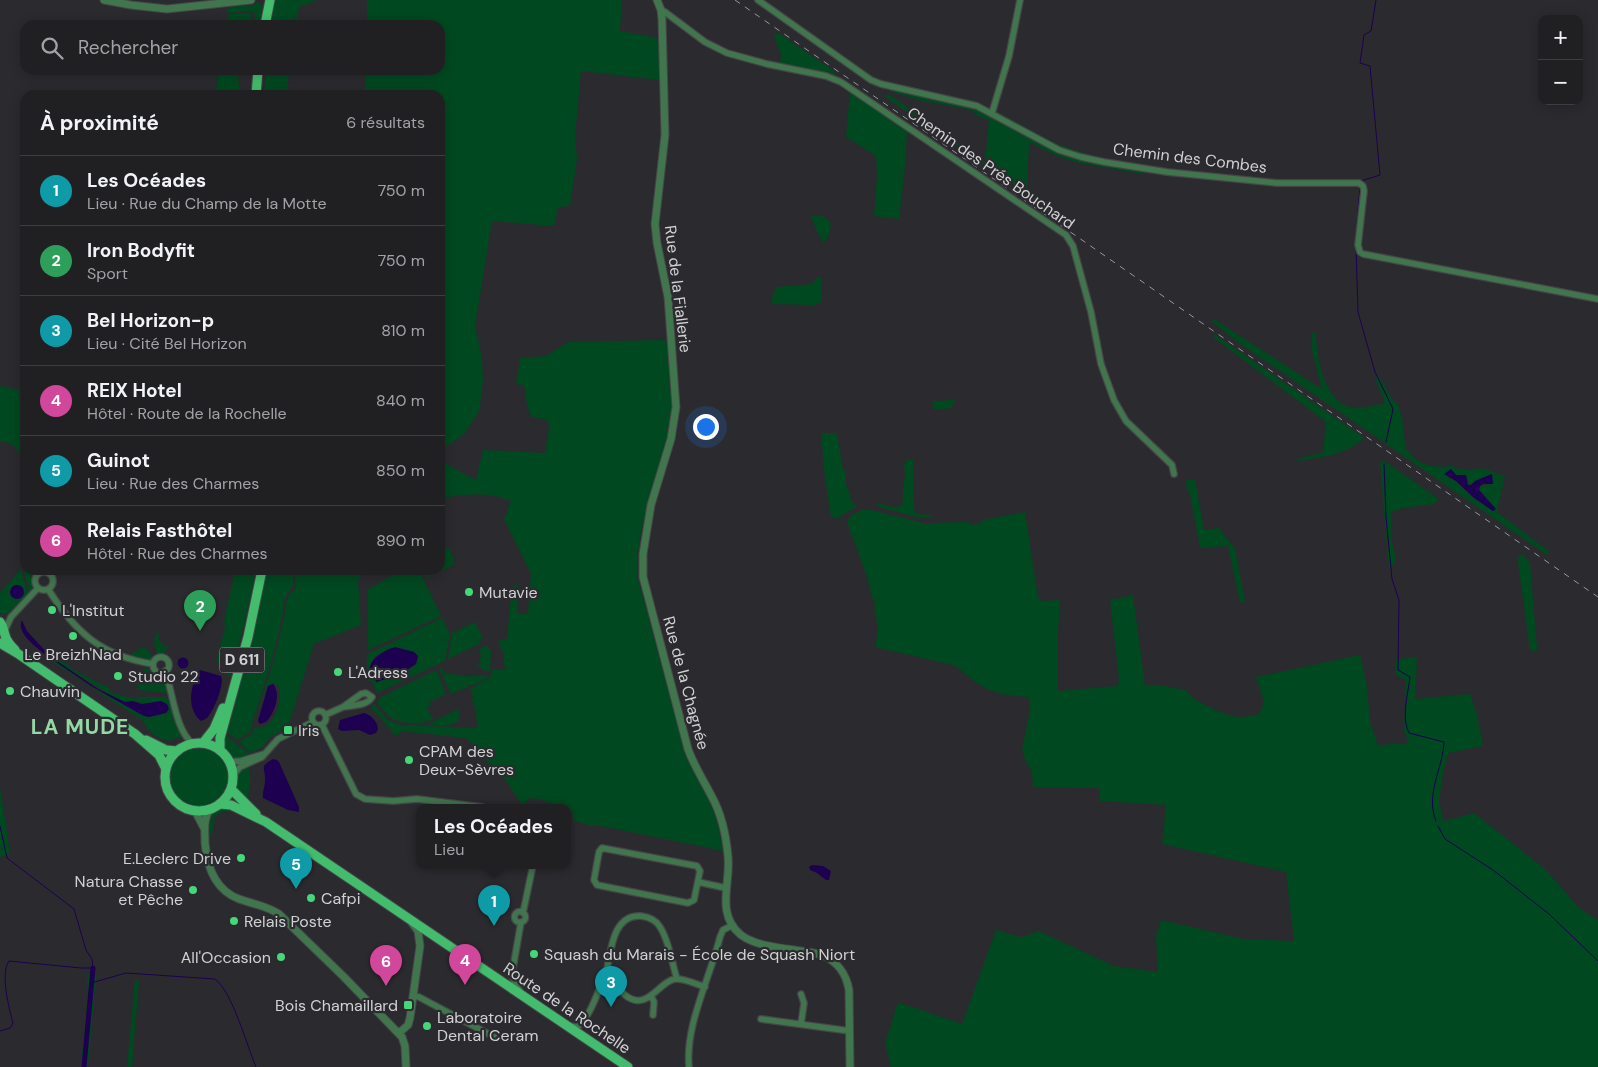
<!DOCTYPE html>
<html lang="fr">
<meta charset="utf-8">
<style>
:root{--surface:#202023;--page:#2d2d30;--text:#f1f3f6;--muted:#a2a3a6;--line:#3d3e41;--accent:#46d77a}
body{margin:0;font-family:"DM Sans",sans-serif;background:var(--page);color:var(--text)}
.controls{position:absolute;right:15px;top:15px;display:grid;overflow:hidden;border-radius:10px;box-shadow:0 2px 12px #0003}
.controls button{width:45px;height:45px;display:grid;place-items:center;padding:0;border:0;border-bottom:1px solid var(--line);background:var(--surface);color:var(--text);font:25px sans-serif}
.you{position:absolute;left:705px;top:426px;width:18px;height:18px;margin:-12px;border:4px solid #fff;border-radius:50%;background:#1a73e8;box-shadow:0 0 0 8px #1a73e833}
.badge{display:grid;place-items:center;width:32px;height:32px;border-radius:50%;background:var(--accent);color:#fff;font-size:16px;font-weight:700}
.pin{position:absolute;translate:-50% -41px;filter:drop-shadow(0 1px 2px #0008)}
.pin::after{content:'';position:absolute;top:26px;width:18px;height:15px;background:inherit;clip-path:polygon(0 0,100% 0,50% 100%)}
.popup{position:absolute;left:416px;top:804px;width:155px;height:65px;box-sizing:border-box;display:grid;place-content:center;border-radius:10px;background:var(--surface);filter:drop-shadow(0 1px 4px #0005);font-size:16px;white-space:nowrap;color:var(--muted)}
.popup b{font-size:19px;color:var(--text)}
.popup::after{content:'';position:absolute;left:50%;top:100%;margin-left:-10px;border:10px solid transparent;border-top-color:var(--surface)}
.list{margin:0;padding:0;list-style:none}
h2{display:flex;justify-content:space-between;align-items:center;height:65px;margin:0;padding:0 20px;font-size:21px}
h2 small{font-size:16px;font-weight:400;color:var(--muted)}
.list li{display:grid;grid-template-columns:32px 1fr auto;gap:15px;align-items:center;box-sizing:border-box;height:70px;padding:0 20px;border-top:1px solid var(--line)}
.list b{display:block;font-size:19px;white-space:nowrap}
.list p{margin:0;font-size:16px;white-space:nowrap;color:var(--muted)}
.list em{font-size:16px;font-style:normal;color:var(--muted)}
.icon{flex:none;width:28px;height:28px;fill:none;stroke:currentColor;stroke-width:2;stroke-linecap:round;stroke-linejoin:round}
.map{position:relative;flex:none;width:1598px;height:1067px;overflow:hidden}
.search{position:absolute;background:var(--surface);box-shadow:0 2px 12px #0003;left:20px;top:20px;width:425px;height:55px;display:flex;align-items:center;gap:12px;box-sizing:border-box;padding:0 18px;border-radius:15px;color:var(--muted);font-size:19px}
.panel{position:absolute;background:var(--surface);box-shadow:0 2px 12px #0003;left:20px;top:90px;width:425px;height:485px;border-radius:15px}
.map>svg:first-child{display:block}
.green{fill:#004820;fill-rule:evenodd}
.water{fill:#1d0050}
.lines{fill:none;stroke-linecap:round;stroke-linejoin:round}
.stream{stroke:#1d0050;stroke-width:1}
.canal{stroke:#1d0050;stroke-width:5}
.minor-casing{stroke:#464649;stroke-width:8}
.tertiary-casing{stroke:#464649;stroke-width:9}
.primary-casing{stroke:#464649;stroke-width:11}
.minor{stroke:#40754e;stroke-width:5.5}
.tertiary{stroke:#40754e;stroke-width:7}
.primary{stroke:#43bd6d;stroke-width:9}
.rail{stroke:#97979a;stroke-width:1;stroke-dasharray:6 6;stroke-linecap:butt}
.poi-dot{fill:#46d77a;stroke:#2b2b2f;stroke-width:2}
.labels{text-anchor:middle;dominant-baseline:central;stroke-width:4.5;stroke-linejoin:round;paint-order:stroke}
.shield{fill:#2b2b2f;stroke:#9f9fa2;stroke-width:1}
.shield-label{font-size:15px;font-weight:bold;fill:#d1d1d4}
.street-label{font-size:16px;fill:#d1d1d4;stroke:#2b2b2f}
.poi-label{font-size:16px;fill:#d1d1d4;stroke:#2b2b2f;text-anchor:start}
.district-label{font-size:21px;font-weight:bold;letter-spacing:1px;fill:#94d8a4;stroke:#2b2b2f}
</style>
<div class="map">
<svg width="1598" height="1067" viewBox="0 0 1598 1067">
<rect width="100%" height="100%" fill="#2b2b2f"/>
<path class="green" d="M 275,0 L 317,0 L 299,7 L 296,25 L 271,25 Z
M 367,0 L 622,0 L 620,31 L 659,38 L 661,72 L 667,81 L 581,71 L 575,137 L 577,158 L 570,206 L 558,207 L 554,226 L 492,221 L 475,326 L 482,358 L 483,382 L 479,411 L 465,433 L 452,443 L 440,448 L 440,95 L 365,95 L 366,70 L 440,70 L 440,25 L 367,25 Z
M 257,2 L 263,6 L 259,25 L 254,25 L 255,15 L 252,11 L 229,13 L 227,12 L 229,7 L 254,5 Z
M 239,13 L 251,14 L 250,25 L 227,25 L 228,15 Z
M 775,34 L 780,34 L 834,71 L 835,76 L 828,73 L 782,65 L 780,63 L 781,55 L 774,36 Z
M 219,70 L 240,70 L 238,77 L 240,95 L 215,95 Z
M 266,70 L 289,70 L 287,95 L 264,95 Z
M 892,89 L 972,107 L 995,118 L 998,112 L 1055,143 L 1094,156 L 1093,161 L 1144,171 L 1143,174 L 1078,163 L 1055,155 L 1029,142 L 1027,194 L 885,97 L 886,94 L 896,99 L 985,162 L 989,120 L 978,116 L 971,110 L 922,101 L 889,91 Z
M 850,92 L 907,130 L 905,166 L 899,219 L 874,216 L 877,175 L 876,156 L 846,137 Z
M 814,215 C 837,217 832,228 824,244 L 816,229 L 811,216 Z
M 817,277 L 821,277 L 821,302 L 815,305 L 771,304 L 774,292 L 776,287 L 813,284 Z
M 1214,319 L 1322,389 L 1312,351 L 1312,333 L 1316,332 C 1316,355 1323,400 1350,407 C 1361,410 1375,405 1385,403 L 1375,378 L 1380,378 L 1389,394 L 1399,407 L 1402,418 L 1406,449 C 1419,466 1433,468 1453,466 C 1463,474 1474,467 1485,469 C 1491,470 1499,475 1505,476 L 1497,512 L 1550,552 L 1547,555 L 1238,342 L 1212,322 ZM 1451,469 L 1456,475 L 1468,478 L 1467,485 C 1472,485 1485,477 1492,474 L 1486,485 L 1480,486 L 1479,490 L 1495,509 L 1474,498 L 1456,481 L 1447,477 Z
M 1214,334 L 1363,437 L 1363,439 C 1344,455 1322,457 1298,461 L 1298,459 L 1323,452 L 1326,422 L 1213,337 Z
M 666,340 C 671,376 675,411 666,447 C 654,491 634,532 638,579 L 682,742 L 688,760 L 715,811 L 724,851 L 601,826 L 591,826 L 573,820 L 573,813 L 568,811 L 568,807 C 555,807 544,799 531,798 L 522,805 L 505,779 L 490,766 L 475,743 L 472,744 L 466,738 L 400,731 L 399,735 L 395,735 L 371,707 L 374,704 L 388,720 L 400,725 L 478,728 L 475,712 L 476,710 L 471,699 L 474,698 L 470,689 L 490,678 L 492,670 L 506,670 L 503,661 L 504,655 L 498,642 L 507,638 L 512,587 L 519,584 L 517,614 L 528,614 L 531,574 L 504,519 L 511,501 C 486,491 466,495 440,498 L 440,461 L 476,480 L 483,450 L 545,453 L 549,429 L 548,420 L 531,417 L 527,404 L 524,385 L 516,384 L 520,358 L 546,356 L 568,342 Z
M 0,386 L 25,391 L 25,467 C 18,452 19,444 0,441 Z
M 955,400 L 952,408 L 934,410 L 932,401 Z
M 821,433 L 837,433 L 842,465 L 846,474 L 846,484 L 853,504 L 856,505 L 856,507 L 836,519 L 834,516 L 831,518 L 824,470 Z
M 913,459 L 914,509 L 916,514 L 932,515 L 930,518 L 917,517 L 878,507 L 878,504 C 887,503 896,512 903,503 C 902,497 904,478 906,472 L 903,468 L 906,460 Z
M 1382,461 L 1387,463 L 1439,499 L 1434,504 L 1404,508 L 1391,512 L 1391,536 L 1396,560 L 1389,570 L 1380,463 Z
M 1191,479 L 1195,480 L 1204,530 L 1219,528 L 1235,549 L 1245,601 L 1240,603 L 1228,546 L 1200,548 L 1190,495 L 1185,483 L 1186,481 Z
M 862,510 L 870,510 L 928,524 L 930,523 L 969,522 L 970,525 L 982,523 L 982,520 L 1025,512 L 1038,598 L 1042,601 L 1059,600 L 1060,601 L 1058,633 L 1058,691 L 1118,686 L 1119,678 L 1110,600 L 1133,595 L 1145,685 L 1159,685 L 1185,690 C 1192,701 1226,716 1239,717 C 1245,717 1252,715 1259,714 L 1264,702 L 1256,677 L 1360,655 L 1367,686 L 1370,722 L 1378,745 L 1408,743 L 1404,730 L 1406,680 L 1395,675 L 1396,659 L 1417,657 L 1415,699 L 1470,694 L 1477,715 L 1483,746 L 1449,753 L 1447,756 C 1443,777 1435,800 1444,821 L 1474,813 L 1545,869 L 1579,908 L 1598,920 L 1598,1067 L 891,1067 L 885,1043 L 898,1002 L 962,1024 L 996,930 L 1021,937 L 1039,931 L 1114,966 L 1158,972 L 1156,936 L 1161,920 L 1244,939 L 1294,941 L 1286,872 L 1162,844 L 1166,805 L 1100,801 L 1099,788 L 1033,787 L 1032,771 L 1026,762 L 1022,749 L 1029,715 L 1030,697 C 1012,697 989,693 974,681 C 966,675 961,668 952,665 L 875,647 L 878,629 L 874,607 L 875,602 L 872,598 L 867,577 L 847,522 L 851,515 Z
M 449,547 L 454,559 L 453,560 L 455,564 L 426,578 L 422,570 L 440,570 L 440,552 Z
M 1520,554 L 1524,555 L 1530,563 L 1537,647 L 1537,650 L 1533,652 L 1530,649 L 1518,563 L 1518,558 Z
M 25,567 L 25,570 L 30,570 C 34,576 34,587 29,593 L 24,570 Z
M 21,569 L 28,594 L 7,614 L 0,613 L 0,593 Z
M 235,570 L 256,570 L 244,625 L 230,678 L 222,664 L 216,662 L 225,628 L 224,621 Z
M 266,570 L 292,570 L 294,586 L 288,592 L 284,600 L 282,619 L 271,663 L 253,720 L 251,731 L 238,740 L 226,732 Z
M 294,570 L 361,570 L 363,574 L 358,580 L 361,625 L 314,644 L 288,727 L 271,737 L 262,748 L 250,753 L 239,742 L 252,734 L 255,727 L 261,728 C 277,721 281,704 279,687 L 273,683 L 267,686 L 255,721 L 255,719 L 272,666 L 284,619 L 286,602 L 289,594 L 296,588 Z
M 403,570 L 419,570 L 441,616 L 368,650 L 368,589 Z
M 442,618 L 450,634 L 445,661 L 377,693 L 372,682 L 367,680 L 367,654 ZM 395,647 L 405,649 L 413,667 L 385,680 L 372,674 L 371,666 L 375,656 Z
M 475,622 L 483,638 L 479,640 L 481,643 L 448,659 L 452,633 Z
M 158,633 L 160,636 L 158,638 L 164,647 L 170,645 L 164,653 L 157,654 L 154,643 L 156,634 Z
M 487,645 L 491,651 L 490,671 L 486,671 L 476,665 L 481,663 L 479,659 L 482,657 L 478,650 Z
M 144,646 L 152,656 L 151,659 L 139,659 L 130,655 Z
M 57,656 L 74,670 L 109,688 L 109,692 L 137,699 L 138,697 L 165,697 L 168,699 L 184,736 L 167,741 C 155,737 148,732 143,721 L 53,662 L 53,660 ZM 54,659 L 115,698 L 125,702 L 146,703 L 166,713 L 149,717 L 139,714 L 91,686 L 54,660 Z
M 146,667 L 156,675 L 164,675 L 167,686 L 167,693 L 137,690 L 137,683 L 140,684 L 144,674 L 141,673 Z
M 442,667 L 443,672 C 458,676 474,677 489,675 L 484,680 L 451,694 L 439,669 Z
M 436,670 L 446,694 L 430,702 L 431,706 L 427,707 L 433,719 C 425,723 420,724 410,723 C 392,722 387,716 377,702 L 379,698 Z
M 458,709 L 460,718 C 454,729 439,725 428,724 Z
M 225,735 L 246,751 L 249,756 L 234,760 C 227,751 222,747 225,735 Z
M169 777a30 30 0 1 1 60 0a30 30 0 1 1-60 0Z
M 249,766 L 250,785 L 247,800 L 237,790 C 235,776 236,771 249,766 Z
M 0,787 L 10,854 L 0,857 Z
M 224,808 L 234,811 L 223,812 L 214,817 L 212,835 L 209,835 L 211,815 Z
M 87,973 L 97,975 L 95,986 L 88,1067 L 81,1067 L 88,996 Z
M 135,980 L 139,981 L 132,1067 L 127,1067 Z"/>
<path class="water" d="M 1451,469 L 1456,475 L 1466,475 L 1468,485 L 1471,485 L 1475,481 L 1492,474 L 1493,484 L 1483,484 L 1480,486 L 1479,490 L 1496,509 L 1493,511 L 1474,498 L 1456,481 L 1444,474 Z
M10 592a7 7 0 1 1 14 0a7 7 0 1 1-14 0Z
M 22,620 L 27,631 L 49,655 L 47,657 C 38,648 15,633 22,620 Z
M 395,647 L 414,652 L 418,656 L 416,664 L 402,673 L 377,682 C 359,666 379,652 395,647 Z
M177.5 663a5.5 5.5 0 1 1 11 0a5.5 5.5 0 1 1-11 0Z
M 54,659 L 98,689 L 125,702 L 133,701 L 142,704 L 161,701 L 167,704 L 169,709 L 166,713 L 149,717 L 144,716 L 91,686 L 53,660 Z
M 200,670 L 221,676 C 225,684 214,710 208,717 C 206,719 203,720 201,721 C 186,709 190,685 200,670 Z
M 273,684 C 282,694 274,714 266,722 L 260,724 L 258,721 L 268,686 Z
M 364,713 C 371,715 378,722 378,729 L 376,733 L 370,735 L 359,730 L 342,731 L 338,729 L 340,720 Z
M 273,759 L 277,760 L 279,762 L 299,807 L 299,812 L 288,810 L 263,798 C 262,792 265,787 265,781 C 266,768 258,767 273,759 Z
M 812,865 L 823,866 L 831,871 L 829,880 L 826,880 L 817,873 L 810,870 L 809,867 Z"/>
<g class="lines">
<path class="stream" d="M 1361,181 L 1380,175 L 1370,66 L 1360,63 L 1364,35 L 1371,31 L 1376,0
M 1356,235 L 1360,187
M 1356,247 L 1358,312 L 1375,372 L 1393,409 L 1386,442
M 1384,464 L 1386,517 L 1392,579 L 1399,600 L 1398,670 L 1410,677 C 1408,694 1401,717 1409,733 L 1444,742 C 1443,768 1425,794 1436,821
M 0,826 L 7,858 L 74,909 L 86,950 L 92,959 L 93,968 L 81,968 L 9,961 C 0,974 9,1008 13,1023 L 10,1028 L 0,1031
M 1438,826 L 1445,839 L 1493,870 L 1549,914 L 1598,961
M 91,983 L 126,973 L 215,979 C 232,991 247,1046 256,1067"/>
<path class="canal" d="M 84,1067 L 93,968"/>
<defs>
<path id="minor" d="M 758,0 L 871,80 L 881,84 L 977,106 L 1059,150 L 1081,157 L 1104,162 L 1167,172 L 1277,183 L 1359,183 L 1363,186 L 1364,191 L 1358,245 L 1360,252 L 1363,254 L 1598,299
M 661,10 L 665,12 L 705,42 L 727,53 L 767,64 L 826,76 L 841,82 L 1066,235 L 1073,246 L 1091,312 L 1101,364 L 1114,400 L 1126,421 L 1172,465 L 1174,474
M 992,113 L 1009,56 L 1020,0
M35 581a9 9 0 1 1 18 0a9 9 0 1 1-18 0Z
M 48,589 C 75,632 101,656 153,664
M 5,630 L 11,617 L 38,588
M153 665a8 8 0 1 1 16 0a8 8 0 1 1-16 0Z
M 165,671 C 173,692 175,730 193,744
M312 718a7 7 0 1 1 14 0a7 7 0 1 1-14 0Z
M 325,715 L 343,707 L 361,694 L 366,693 L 372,697 C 367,706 353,705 343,707
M 322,725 L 356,794 L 365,799 L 393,801 L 417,799 L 482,807
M 229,762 L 241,761 L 264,754
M 233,775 L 240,767 L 262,757 L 278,739 L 313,722
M 602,848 L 697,866 L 700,871 L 694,900 L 688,903 L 597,885 L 594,880 L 599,852 Z
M 698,882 L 726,888
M514.5 917a5.5 5.5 0 1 1 11 0a5.5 5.5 0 1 1-11 0Z
M 523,913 L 533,865
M 677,979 C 672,964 669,940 660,927 C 656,920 649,917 641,916 C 613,914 611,950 607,969 C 614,977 617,988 625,995 C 647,1013 659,981 675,979 C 684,978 696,984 705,987
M 520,991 L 515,984 L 512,974 L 521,922
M 413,996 L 419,997 L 496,1038
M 651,996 L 654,1002 L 653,1015
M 761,1019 L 850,1031
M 801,1024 L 804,1003 L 801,994
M 570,1026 L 577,1027 C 590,1019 601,984 607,969
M 689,1067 C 685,1025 710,978 720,937 L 723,930 L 733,925"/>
<path id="tertiary" d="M 104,0 L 131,5 L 167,9 L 251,0
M 657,0 L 661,10 L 662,19 L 665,135 L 655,224 L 657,243 L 668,297 L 676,407 L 671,439 L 651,505 L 643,554 L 643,577 L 688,749 C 694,766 704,781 712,797 C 722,815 726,835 728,856 C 731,883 715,914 741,935 C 761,950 799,948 822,955 C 838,962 846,973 849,990 L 850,1067
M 210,809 C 203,819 205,831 205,843 C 207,867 215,890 239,899 C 253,904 267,906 279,914 L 344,977 L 402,1037 L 405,1046 L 406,1067
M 195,811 L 204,828
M 399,1033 L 408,1025 L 410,1018 L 420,946 L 418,931 L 412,923"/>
<path id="primary" d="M 265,25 L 270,0
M 256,95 L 258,70
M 0,622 C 4,627 3,629 5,635 C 6,640 11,646 15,650
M 0,643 L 17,653 L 135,734 L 159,755 L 166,769
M 146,740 L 166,750 L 177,751
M 203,743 L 214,729 L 223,708
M165 777a34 34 0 1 1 68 0a34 34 0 1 1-68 0Z
M 220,750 L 220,738 L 248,637 L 262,570
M 231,789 L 256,814
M 220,804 L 231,805 L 266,822 L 628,1067"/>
</defs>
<use href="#minor" class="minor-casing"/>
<use href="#tertiary" class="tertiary-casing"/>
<use href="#primary" class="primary-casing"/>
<use href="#minor" class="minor"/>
<use href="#tertiary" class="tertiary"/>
<use href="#primary" class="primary"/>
<path class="rail" d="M 735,0 L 1598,597"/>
</g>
<g class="poi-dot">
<circle cx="469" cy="592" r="5"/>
<circle cx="52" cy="610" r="5"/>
<circle cx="73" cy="636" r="5"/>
<circle cx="338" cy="672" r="5"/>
<circle cx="118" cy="676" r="5"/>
<circle cx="10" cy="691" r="5"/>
<rect x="283" y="725" width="10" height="10" rx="2.5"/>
<circle cx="409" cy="760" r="5"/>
<circle cx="241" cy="858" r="5"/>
<circle cx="193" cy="890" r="5"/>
<circle cx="311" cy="898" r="5"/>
<circle cx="234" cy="921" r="5"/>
<circle cx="534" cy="954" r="5"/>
<circle cx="281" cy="957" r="5"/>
<rect x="403" y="1000" width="10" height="10" rx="2.5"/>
<circle cx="427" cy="1026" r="5"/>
</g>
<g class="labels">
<rect class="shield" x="219.5" y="647.5" width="45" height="25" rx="4"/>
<g class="shield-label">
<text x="242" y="660">D 611</text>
</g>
<g class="street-label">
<text transform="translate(1190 158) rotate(7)">Chemin des Combes</text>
<text transform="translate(991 168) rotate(35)">Chemin des Prés Bouchard</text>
<text transform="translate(678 289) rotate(83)">Rue de la Fiallerie</text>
<text transform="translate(686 683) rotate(75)">Rue de la Chagnée</text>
<text transform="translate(567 1008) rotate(34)">Route de la Rochelle</text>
</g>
<g class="poi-label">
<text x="479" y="592">Mutavie</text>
<text x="62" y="610">L'Institut</text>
<text x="73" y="654" text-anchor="middle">Le Breizh'Nad</text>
<text x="348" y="672">L'Adress</text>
<text x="128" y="676">Studio 22</text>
<text x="20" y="691">Chauvin</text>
<text x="298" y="730">Iris</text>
<text x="419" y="751">CPAM des<tspan x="419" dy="18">Deux-Sèvres</tspan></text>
<text x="231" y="858" text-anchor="end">E.Leclerc Drive</text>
<text x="183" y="881" text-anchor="end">Natura Chasse<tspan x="183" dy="18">et Pêche</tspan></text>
<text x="321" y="898">Cafpi</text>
<text x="244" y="921">Relais Poste</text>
<text x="544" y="954">Squash du Marais - École de Squash Niort</text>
<text x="271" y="957" text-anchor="end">All'Occasion</text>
<text x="398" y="1005" text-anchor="end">Bois Chamaillard</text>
<text x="437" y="1017">Laboratoire<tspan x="437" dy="18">Dental Ceram</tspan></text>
</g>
<g class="district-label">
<text x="80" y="727">LA MUDE</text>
</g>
</g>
</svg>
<div class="controls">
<button>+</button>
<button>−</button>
</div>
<div class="you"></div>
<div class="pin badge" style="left:494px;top:926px;background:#0f9aa8">1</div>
<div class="popup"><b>Les Océades</b>Lieu</div>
<div class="pin badge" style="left:200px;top:631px;background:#2e9e5b">2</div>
<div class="pin badge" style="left:611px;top:1007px;background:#0f9aa8">3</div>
<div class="pin badge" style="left:465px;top:985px;background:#d1479c">4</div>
<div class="pin badge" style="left:296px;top:889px;background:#0f9aa8">5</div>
<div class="pin badge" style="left:386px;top:986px;background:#d1479c">6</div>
<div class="search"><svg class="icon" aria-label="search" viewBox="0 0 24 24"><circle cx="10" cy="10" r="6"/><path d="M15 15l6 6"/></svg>Rechercher</div>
<section class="panel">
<h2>À proximité<small>6 résultats</small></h2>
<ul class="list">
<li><span class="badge" style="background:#0f9aa8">1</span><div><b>Les Océades</b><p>Lieu · Rue du Champ de la Motte</p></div><em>750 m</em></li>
<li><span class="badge" style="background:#2e9e5b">2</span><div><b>Iron Bodyfit</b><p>Sport</p></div><em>750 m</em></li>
<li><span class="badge" style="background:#0f9aa8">3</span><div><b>Bel Horizon-p</b><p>Lieu · Cité Bel Horizon</p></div><em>810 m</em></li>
<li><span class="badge" style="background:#d1479c">4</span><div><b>REIX Hotel</b><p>Hôtel · Route de la Rochelle</p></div><em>840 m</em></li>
<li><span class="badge" style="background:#0f9aa8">5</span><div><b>Guinot</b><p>Lieu · Rue des Charmes</p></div><em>850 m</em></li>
<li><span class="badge" style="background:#d1479c">6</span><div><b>Relais Fasthôtel</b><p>Hôtel · Rue des Charmes</p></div><em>890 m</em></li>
</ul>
</section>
</div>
